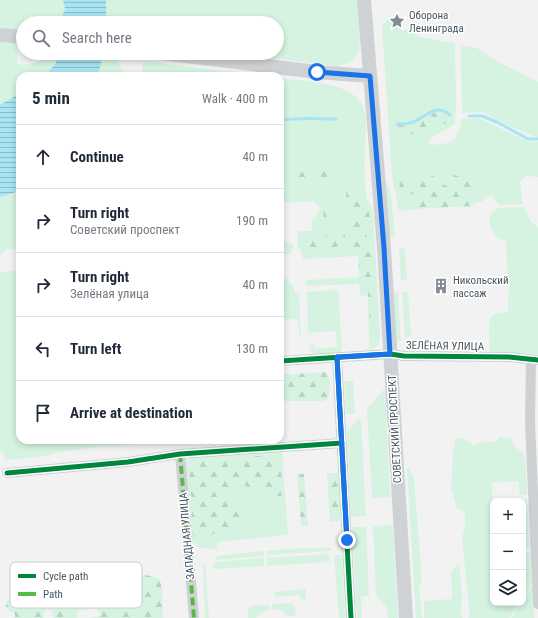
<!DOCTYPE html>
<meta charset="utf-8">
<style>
:root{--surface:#fff;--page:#f2f2f3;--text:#1f2937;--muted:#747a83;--line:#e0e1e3}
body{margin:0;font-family:"Roboto Condensed",sans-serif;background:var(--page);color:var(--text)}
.controls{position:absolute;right:12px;bottom:12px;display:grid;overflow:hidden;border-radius:8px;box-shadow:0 2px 6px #0003}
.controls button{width:36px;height:36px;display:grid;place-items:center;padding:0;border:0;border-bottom:1px solid var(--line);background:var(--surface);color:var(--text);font:20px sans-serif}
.stop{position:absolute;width:12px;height:12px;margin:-9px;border:3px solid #1a73e8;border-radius:50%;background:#fff}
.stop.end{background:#1a73e8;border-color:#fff;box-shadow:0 1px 4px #0008}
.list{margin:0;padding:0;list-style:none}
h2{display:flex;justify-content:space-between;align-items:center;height:52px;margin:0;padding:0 16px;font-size:17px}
h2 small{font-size:13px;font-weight:400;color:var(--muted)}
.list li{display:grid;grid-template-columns:26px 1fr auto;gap:12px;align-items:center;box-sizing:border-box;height:64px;padding:0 16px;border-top:1px solid var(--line)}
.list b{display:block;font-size:15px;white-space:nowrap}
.list p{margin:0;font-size:13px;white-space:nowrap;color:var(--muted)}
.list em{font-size:13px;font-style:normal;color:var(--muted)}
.icon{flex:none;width:22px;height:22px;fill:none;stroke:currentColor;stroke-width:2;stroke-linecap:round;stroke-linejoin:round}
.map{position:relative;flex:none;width:538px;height:618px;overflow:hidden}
.search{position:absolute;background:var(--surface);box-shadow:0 2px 6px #0003;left:16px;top:16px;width:268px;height:44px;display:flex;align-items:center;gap:10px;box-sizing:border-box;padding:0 14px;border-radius:22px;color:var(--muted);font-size:15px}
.panel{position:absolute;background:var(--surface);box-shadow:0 2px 6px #0003;left:16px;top:72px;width:268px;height:372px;border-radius:12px}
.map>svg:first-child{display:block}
.green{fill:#d5f3e0}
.forest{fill:url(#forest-firs)}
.water{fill:url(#water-rules)}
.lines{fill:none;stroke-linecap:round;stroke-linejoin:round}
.stream{stroke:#a7e4f4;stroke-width:3}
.street{stroke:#ced1d3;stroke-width:10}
.secondary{stroke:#ced2d5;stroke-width:14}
.quiet{stroke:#58b947;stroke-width:4;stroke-dasharray:8 4;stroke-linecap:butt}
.cycleway-casing{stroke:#fff;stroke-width:8}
.cycleway{stroke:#00873e;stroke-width:5}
.route{stroke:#1a73e8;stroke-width:5}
.labels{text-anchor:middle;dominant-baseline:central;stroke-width:3;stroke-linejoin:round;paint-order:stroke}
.poi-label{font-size:11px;fill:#475561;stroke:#fff;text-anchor:start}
.street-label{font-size:11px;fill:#475561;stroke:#fff}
.key{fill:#fff;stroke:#c8ccd0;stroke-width:1}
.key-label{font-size:11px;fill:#475561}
</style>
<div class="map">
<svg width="538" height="618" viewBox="0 0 538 618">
<defs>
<pattern id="forest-firs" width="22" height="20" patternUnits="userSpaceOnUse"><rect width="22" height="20" fill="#d5f3e0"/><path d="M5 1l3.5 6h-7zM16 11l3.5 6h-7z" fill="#b8d2c3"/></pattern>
<pattern id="water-rules" width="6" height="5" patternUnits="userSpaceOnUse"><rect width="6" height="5" fill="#a7e4f4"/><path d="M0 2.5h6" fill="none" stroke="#8abcc9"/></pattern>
</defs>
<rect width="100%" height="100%" fill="#f3f2f2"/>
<path class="green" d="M 0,0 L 63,0 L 65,9 L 59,23 L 48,23 L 42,18 L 29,16 L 27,23 L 23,23 L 23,30 L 0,29 Z
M 106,0 L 357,0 C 358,8 358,17 359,25 C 360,46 363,62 337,66 L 229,53 L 277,53 L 277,23 L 106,23 Z
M 387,15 L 390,17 L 389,18 C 397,27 418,37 430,39 C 439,41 447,42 455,43 C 455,70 457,97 455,124 L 430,139 L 428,142 L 429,145 C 452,144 458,142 462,118 L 481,119 L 527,141 L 538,142 L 538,177 L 526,176 L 520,182 L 523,204 L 499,205 L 493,196 L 487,197 L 483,201 L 474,203 L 473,206 L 470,200 L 474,188 C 465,178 464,178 451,176 L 451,186 L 449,187 L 440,183 L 436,178 L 413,178 L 410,177 L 409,191 L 413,195 L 420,198 L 421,203 L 417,209 L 399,211 L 392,176 L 382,27 L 386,21 Z
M 0,42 L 18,42 L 17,64 C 30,66 41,63 48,53 L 57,53 L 56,63 L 45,76 L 20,76 L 20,93 L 0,105 Z
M 461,45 L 477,48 L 497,61 L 538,82 L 538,138 L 511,127 L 482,112 L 462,113 Z
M 102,56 L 116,57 L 121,68 L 128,76 L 96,76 C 101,70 100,63 102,56 Z
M 143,61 L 263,76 L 142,76 Z
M 280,78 C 305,82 360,81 365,113 C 368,132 363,154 365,174 C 366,182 364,194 368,201 C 369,204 371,207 373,209 L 380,336 L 379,344 L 373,349 L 369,350 L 368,295 L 360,296 L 359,284 L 306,286 L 306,280 L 359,277 L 358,256 L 303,259 L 301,250 L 298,247 L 298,231 L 312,231 L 312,220 L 316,217 L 316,214 L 320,211 L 319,206 L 315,204 L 315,201 L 281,203 L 283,219 L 281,224 L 284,229 L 283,240 L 294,245 L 291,254 L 280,255 Z
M 386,185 L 388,185 L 391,194 L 395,237 L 390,237 Z
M 20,188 L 20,250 L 7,249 L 0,255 L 0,197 L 16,192 Z
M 525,207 C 526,215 531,223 538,227 L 538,354 L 492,353 L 490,351 C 490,340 486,324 493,314 L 508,312 L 509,278 L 507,275 L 506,240 L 498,239 L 490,226 L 489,221 L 492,213 L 498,208 Z
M 399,248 L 405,248 L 407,280 L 401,280 Z
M 20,269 L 20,440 L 127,440 L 130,445 L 101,446 L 54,453 L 48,456 L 5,460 L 3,452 L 0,452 L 0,273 Z
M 280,277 L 286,278 L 293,286 L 295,293 L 299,293 L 301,333 L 299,336 L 298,319 L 280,320 Z
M 338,290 L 342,348 L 341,353 L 321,355 L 311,352 L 309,345 L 314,344 L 314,349 L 337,347 L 336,331 L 308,333 L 307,292 Z
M 398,292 L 401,341 L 396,341 L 393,293 Z
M 402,292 L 408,292 L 411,335 L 405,339 Z
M 344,381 L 353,381 L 355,414 L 346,414 Z
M 385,388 L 390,497 L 372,498 L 367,409 Z
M 358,419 L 361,419 L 366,516 L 351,517 L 347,432 Z
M 498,437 L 512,438 L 513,445 L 525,455 L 527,494 L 520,495 L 518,481 L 492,483 L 493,505 L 493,603 L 519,603 L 509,618 L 468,618 L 470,615 L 469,609 L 462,538 L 465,525 L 465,515 L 462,510 L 457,508 L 451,487 L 453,452 L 456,438 L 464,438 L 476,447 L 476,443 L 498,441 Z
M 282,450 L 288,535 L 217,542 L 218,550 L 197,547 L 190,538 L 184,464 L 192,457 Z
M 407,468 L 409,468 L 414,477 L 422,581 L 419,586 L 422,618 L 416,618 Z
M 327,473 L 338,473 L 341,521 L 330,522 Z
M 527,499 L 530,548 L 523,548 L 523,501 L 519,501 L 519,500 Z
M 391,525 L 393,527 L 398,618 L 388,618 L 386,607 L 376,596 L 373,526 Z
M 352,527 L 366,527 L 369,596 L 361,597 L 362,618 L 357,618 Z
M 300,548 L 331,548 L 331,551 L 267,555 L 267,551 Z
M 264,551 L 264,556 L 216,560 L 215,558 L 217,556 Z
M 523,552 L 530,552 L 532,584 L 523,597 Z
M 329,554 L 330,562 L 267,566 L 267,558 Z
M 334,555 L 342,555 L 345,618 L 339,618 Z
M 264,558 L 264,566 L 214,569 L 214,562 Z
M 203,564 L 205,564 L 209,618 L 205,618 Z
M 459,564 L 462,592 L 461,611 L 461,616 L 463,618 L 424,618 L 424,601 L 452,599 L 452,587 L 451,571 Z
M 531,588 L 533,588 L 534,618 L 511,618 L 521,603 L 523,603 L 523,600 Z
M 306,589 L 306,600 L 303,601 L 299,595 L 275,597 L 275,592 Z
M 291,603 L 295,607 L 296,616 L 288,616 L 282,611 L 272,609 L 272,604 Z
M 269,605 L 270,609 L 261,613 L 256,618 L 248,618 L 248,611 L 251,606 Z"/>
<path class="forest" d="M 433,113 L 448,113 L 453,119 L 453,121 L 436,126 L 423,135 C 417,135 411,133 406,133 C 400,132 395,133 390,129 L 392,125 L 413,125 Z
M 320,169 L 327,171 L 328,176 L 322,179 L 280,182 L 280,177 L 286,175 Z
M 452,174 C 459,177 470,179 473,187 C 474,190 471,197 470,200 L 473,206 L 417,209 L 421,203 L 420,198 C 413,195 409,191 401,189 L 399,184 L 400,176 L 402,175 L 413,178 L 433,176 L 440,183 L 449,187 L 451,186 Z
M 350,186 L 357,188 L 360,187 L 362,200 L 369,207 L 370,223 L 366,229 L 367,240 L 371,249 L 374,292 L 373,306 L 375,327 L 374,334 L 371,335 L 370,333 L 368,290 C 358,279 359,265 358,251 L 352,249 L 351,247 L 346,193 L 347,189 Z
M 324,198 L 329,235 L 334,234 L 335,232 L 343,230 L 345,236 L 345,243 C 339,249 310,250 300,248 L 303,242 C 311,239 319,242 326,237 L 322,199 Z
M 325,372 C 333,380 330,387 328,398 L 324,401 L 280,401 L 280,375 Z
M 255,456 L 276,457 C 280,469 286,484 281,496 L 266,496 L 244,485 L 230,489 L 226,492 L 227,497 L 240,504 L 246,512 L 244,522 L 235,527 L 213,534 L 206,541 L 197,540 L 192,532 L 192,498 L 189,489 L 190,465 L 204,460 L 230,460 Z
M 297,474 L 304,474 L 308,526 L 301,526 Z
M 330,477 L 334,477 L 337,480 L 339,510 L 338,514 L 335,517 L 332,517 L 330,513 Z
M 87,572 L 134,572 L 158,578 C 164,583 162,609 163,618 L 87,618 L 101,616 L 97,609 L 91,608 L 88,610 L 78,611 L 77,618 L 54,618 C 52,613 52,610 47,609 L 43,613 L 45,618 L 15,618 L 15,614 L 6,608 C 6,583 37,602 50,600 C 53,599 54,597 57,595 C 62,591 73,592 78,594 C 83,595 89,596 93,598 C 98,601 101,604 107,603 C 110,599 111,596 110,591 C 110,589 108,585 106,583 C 102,580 75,583 69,583 C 63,584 58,587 51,588 L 46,595 L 40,594 L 36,588 L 36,583 L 46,578 L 61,577 L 67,575 Z"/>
<path class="water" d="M 63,0 L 106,0 L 106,23 L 59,23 L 65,9 Z
M 57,53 L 103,53 C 101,61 101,70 96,76 L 45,76 L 56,63 Z
M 20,93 L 20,188 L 16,192 L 0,197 L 0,105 Z"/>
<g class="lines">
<path class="stream" d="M 469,116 L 482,116 L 497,122 L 528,139 L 538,139
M 280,117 L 283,120 C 301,117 319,119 336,119
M 397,124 C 401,124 406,124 410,123 C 424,120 434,101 450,115"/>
<path class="street" d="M 337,357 L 351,618
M 531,359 L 530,423 L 538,604
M 280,361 L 390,354 L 404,356 L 509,357 L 538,360
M 180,454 L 194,618
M 7,473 L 128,462 L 180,454 L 342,443"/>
<path class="secondary" d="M 364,0 L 384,248 L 406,618
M 0,35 L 23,37
M 161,53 L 317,72 L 370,76"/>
<path class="quiet" d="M 180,454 L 194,618"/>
<defs>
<path id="cycleway" d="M 337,357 L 351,618
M 280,361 L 390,354 L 404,356 L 509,357 L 538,360
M 7,473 L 128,462 L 180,454 L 342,443"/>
</defs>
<use href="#cycleway" class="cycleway-casing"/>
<use href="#cycleway" class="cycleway"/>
</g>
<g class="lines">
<path class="route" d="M 317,72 L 370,76 L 384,248 L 390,354 L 337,357 L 347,540"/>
</g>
<defs>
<symbol id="sight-bare" viewBox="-9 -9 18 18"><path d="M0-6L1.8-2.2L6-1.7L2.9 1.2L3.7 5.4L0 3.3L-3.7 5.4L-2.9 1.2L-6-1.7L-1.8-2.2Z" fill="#838c94" stroke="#fff" stroke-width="2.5" paint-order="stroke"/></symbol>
<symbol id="building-bare" viewBox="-9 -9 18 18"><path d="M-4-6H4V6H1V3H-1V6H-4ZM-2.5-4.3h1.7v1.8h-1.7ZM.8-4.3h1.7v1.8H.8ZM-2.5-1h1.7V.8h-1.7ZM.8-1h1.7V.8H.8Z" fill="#838c94" stroke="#fff" stroke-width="2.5" paint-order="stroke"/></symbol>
</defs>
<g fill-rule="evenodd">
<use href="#sight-bare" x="386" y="10" width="22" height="22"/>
<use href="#building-bare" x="430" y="275" width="22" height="22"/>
</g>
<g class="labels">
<g class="poi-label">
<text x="409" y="15">Оборона<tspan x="409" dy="13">Ленинграда</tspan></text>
<text x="453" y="280">Никольский<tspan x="453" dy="13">пассаж</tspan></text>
</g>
<g class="street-label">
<text transform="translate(445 346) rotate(1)">ЗЕЛЁНАЯ УЛИЦА</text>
<text transform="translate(395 429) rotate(-93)">СОВЕТСКИЙ ПРОСПЕКТ</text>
<text transform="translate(187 536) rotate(-95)">ЗАПАДНАЯ УЛИЦА</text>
</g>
</g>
<rect x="10" y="562" width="132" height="46" rx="6" class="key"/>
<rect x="18" y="574" width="18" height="4" fill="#00873e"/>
<rect x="18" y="592" width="18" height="4" fill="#58b947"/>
<g class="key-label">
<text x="43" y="580">Cycle path</text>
<text x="43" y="598">Path</text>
</g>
</svg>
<div class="controls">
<button>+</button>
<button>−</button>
<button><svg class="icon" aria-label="layers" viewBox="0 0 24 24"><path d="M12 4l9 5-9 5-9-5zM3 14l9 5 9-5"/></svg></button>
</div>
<div class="stop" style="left:317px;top:72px"></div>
<div class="stop end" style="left:347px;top:540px"></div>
<div class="search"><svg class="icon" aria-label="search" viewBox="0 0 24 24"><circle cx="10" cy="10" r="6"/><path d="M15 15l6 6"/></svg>Search here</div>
<section class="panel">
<h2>5 min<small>Walk · 400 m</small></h2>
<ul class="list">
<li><svg class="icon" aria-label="ahead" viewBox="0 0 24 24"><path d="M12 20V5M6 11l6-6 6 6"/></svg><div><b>Continue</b></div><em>40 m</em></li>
<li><svg class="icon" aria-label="right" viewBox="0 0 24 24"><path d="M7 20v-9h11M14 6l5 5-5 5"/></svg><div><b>Turn right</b><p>Советский проспект</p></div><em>190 m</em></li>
<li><svg class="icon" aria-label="right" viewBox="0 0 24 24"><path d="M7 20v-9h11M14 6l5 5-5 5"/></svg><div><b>Turn right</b><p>Зелёная улица</p></div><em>40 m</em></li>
<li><svg class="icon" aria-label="left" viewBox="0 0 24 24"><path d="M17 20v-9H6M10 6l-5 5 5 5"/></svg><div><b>Turn left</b></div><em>130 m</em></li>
<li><svg class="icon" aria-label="arrive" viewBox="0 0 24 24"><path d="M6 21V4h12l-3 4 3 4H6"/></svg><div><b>Arrive at destination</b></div></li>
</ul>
</section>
</div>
